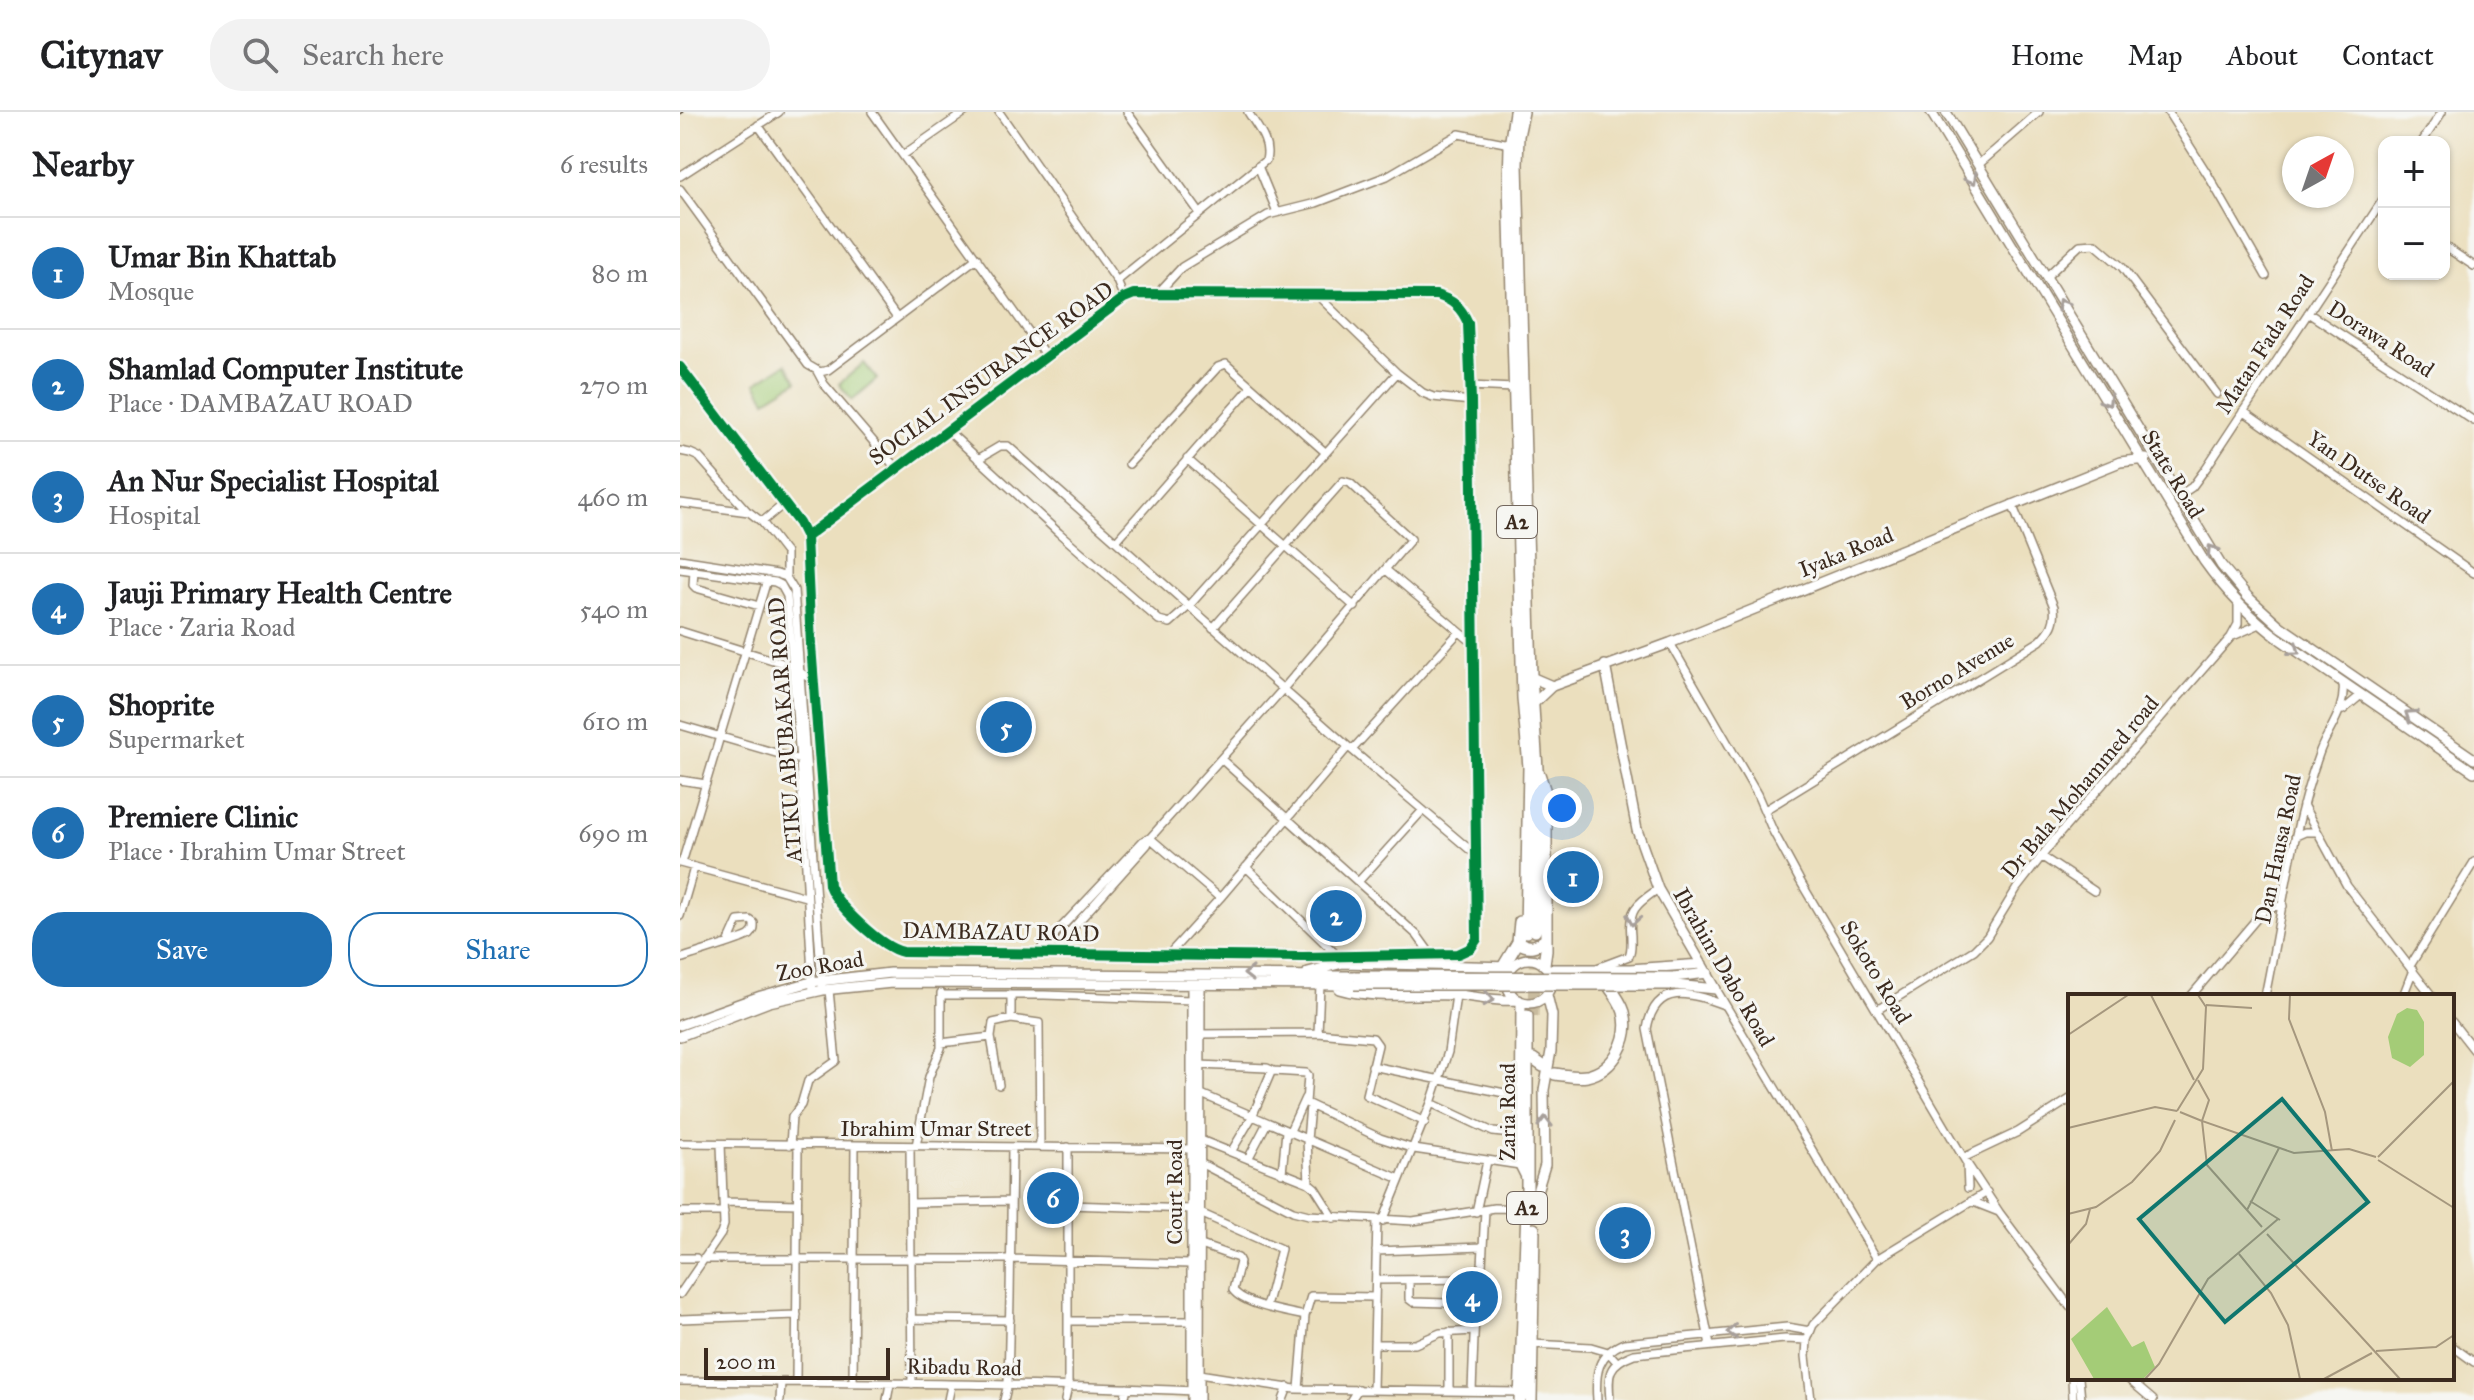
<!DOCTYPE html>
<meta charset="utf-8">
<style>
:root{--surface:#fff;--page:#f2f2f2;--text:#202124;--muted:#757577;--line:#e0e0e0;--accent:#1f6fb2}
body{margin:0;font-family:"IM FELL Great Primer",serif;background:var(--page);color:var(--text)}
.controls{position:absolute;right:24px;top:24px;display:grid;overflow:hidden;border-radius:16px;box-shadow:0 2px 6px #0004}
.controls button{width:72px;height:72px;display:grid;place-items:center;padding:0;border:0;border-bottom:2px solid var(--line);background:var(--surface);color:var(--text);font:40px sans-serif}
.compass{position:absolute;left:1602px;top:24px;width:72px;height:72px;border-radius:50%;background:var(--surface);box-shadow:0 2px 6px #0004;rotate:40deg}
.scale{position:absolute;left:24px;bottom:20px;width:186px;box-sizing:border-box;padding-left:8px;border:4px solid #3b2a1e;border-top:0;font-size:22px;line-height:28px;white-space:nowrap;color:#3b2a1e;-webkit-text-stroke:6px #f6f6f2;paint-order:stroke}
.you{position:absolute;left:882px;top:696px;width:28px;height:28px;margin:-20px;border:6px solid #fff;border-radius:50%;background:#1a73e8;box-shadow:0 0 0 12px #1a73e833}
.badge{display:grid;place-items:center;width:52px;height:52px;border-radius:50%;background:var(--accent);color:#fff;font-size:26px;font-weight:700}
.pin{position:absolute;translate:-50% -50%;border:4px solid #fff;box-shadow:0 2px 8px #0006}
.list{margin:0;padding:0;list-style:none}
h2{display:flex;justify-content:space-between;align-items:center;height:104px;margin:0;padding:0 32px;font-size:34px}
h2 small{font-size:26px;font-weight:400;color:var(--muted)}
.list li{display:grid;grid-template-columns:52px 1fr auto;gap:24px;align-items:center;box-sizing:border-box;height:112px;padding:0 32px;border-top:2px solid var(--line)}
.list b{display:block;font-size:30px;white-space:nowrap}
.list p{margin:0;font-size:26px;white-space:nowrap;color:var(--muted)}
.list em{font-size:26px;font-style:normal;color:var(--muted)}
.actions{display:flex;gap:16px;padding:24px 32px}
.actions a{flex:1;padding:18px 0;border:2px solid var(--accent);border-radius:32px;text-align:center;font-size:28px;color:var(--accent)}
.actions .main{background:var(--accent);color:#fff}
.icon{flex:none;width:44px;height:44px;fill:none;stroke:currentColor;stroke-width:2;stroke-linecap:round;stroke-linejoin:round}
.map{position:relative;flex:none;width:1794px;height:1288px;overflow:hidden}
header{display:flex;align-items:center;gap:48px;box-sizing:border-box;height:112px;padding:0 40px;background:var(--surface);border-bottom:2px solid var(--line)}
header strong{font-size:38px}
nav{display:flex;gap:44px;margin-inline-start:auto;font-size:28px}
.search{width:560px;height:72px;background:var(--page);display:flex;align-items:center;gap:20px;box-sizing:border-box;padding:0 28px;border-radius:32px;color:var(--muted);font-size:30px}
main{display:flex}
aside{flex:1;background:var(--surface)}
.map>svg:first-child{display:block}
.green{fill:#a4cc77;stroke:#707b4a;stroke-width:2}
.lines{fill:none;stroke-linecap:round;stroke-linejoin:round}
.highway-tunnel{stroke:#c8bb9e;stroke-width:11;stroke-dasharray:11 5.5;stroke-linecap:butt}
.minor-casing{stroke:#93846e;stroke-width:10}
.major-casing{stroke:#93846e;stroke-width:12}
.highway-casing{stroke:#93846e;stroke-width:14}
.minor{stroke:#fff;stroke-width:7}
.major{stroke:#fff;stroke-width:9}
.highway{stroke:#fff;stroke-width:11}
.rail{stroke:#3b2a1e;stroke-width:2;stroke-dasharray:12 6;stroke-linecap:butt}
.major-bridge-casing{stroke:#93846e;stroke-width:12;stroke-linecap:butt}
.major-bridge{stroke:#fff;stroke-width:9}
.cycleway-casing{stroke:#f6f6f2;stroke-width:15}
.cycleway{stroke:#00873e;stroke-width:10}
.oneway{stroke:#a79f9a}
.labels{text-anchor:middle;dominant-baseline:central;stroke-width:6;stroke-linejoin:round;paint-order:stroke}
.shield{fill:#f6f6f2;stroke:#73675e;stroke-width:2}
.shield-label{font-size:20px;font-weight:bold;fill:#3b2a1e}
.street-label{font-size:22px;fill:#3b2a1e;stroke:#f6f6f2}
.inset-road{fill:none;stroke:#a5977e;stroke-width:2}
.view{fill:#0f766e;fill-opacity:0.15;stroke:#0f766e;stroke-width:4}
.inset-edge{fill:none;stroke:#3b2a1e;stroke-width:4}
</style>
<header>
<strong>Citynav</strong>
<div class="search"><svg class="icon" aria-label="search" viewBox="0 0 24 24"><circle cx="10" cy="10" r="6"/><path d="M15 15l6 6"/></svg>Search here</div>
<nav><a>Home</a><a>Map</a><a>About</a><a>Contact</a></nav>
</header>
<main>
<aside>
<h2>Nearby<small>6 results</small></h2>
<ul class="list">
<li><span class="badge">1</span><div><b>Umar Bin Khattab</b><p>Mosque</p></div><em>80 m</em></li>
<li><span class="badge">2</span><div><b>Shamlad Computer Institute</b><p>Place · DAMBAZAU ROAD</p></div><em>270 m</em></li>
<li><span class="badge">3</span><div><b>An Nur Specialist Hospital</b><p>Hospital</p></div><em>460 m</em></li>
<li><span class="badge">4</span><div><b>Jauji Primary Health Centre</b><p>Place · Zaria Road</p></div><em>540 m</em></li>
<li><span class="badge">5</span><div><b>Shoprite</b><p>Supermarket</p></div><em>610 m</em></li>
<li><span class="badge">6</span><div><b>Premiere Clinic</b><p>Place · Ibrahim Umar Street</p></div><em>690 m</em></li>
</ul>
<div class="actions"><a class="main">Save</a><a>Share</a></div>
</aside>
<div class="map">
<svg width="1794" height="1288" viewBox="0 0 1794 1288">
<rect width="100%" height="100%" fill="#f6f6f2"/>
<filter id="ink" filterUnits="userSpaceOnUse"><feTurbulence type="fractalNoise" baseFrequency=".0125" numOctaves="2"/><feDisplacementMap in="SourceGraphic" scale="16" xChannelSelector="R" yChannelSelector="G"/><feConvolveMatrix kernelMatrix="1 2 1 2 8 2 1 2 1" color-interpolation-filters="sRGB"/></filter>
<filter id="wash" filterUnits="userSpaceOnUse"><feTurbulence type="fractalNoise" baseFrequency=".006" numOctaves="4" result="noise"/><feDisplacementMap in="SourceGraphic" scale="32" xChannelSelector="R" yChannelSelector="G"/><feGaussianBlur stdDeviation="1.8" result="paint"/><feColorMatrix in="noise" values="0 0 0 0 0 0 0 0 0 0 0 0 0 0 0 0 0 1.4 0 .05"/><feComposite in="paint" operator="in"/></filter>
<g filter="url(#wash)">
<rect width="100%" height="100%" fill="#ebdfbe"/>
<path class="green" d="M 184,251 L 197,267 L 172,288 L 159,272 Z
M 106,252 L 117,269 L 86,288 L 76,271 Z"/>
</g>
<g filter="url(#ink)">
<g class="lines">
<path class="highway-tunnel" d="M 846,825 L 846,872
M 853,904 L 855,819"/>
<defs>
<path id="minor" d="M 192,0 L 366,244
M 319,0 L 437,169 L 444,186
M 447,0 L 519,100
M 1488,0 L 1528,63 L 1586,164
M 78,13 L 217,206
M 1742,30 L 1762,0
M 223,43 L 285,0
M 1298,53 L 1359,0
M 578,54 L 597,100
M 0,64 L 99,0
M 0,77 L 128,253 L 140,260 L 148,258 L 297,146
M 1764,134 L 1794,154
M 1366,165 L 1400,133 L 1415,132 L 1442,155 L 1537,282
M 437,169 L 586,48 C 591,30 577,15 568,0
M 478,181 L 502,155 L 588,103 L 636,91 L 707,64 L 779,22 L 830,32
M 636,182 L 717,261 L 743,281 L 753,285 L 791,289
M 1628,201 L 1794,309
M 0,255 L 119,411 L 126,425 L 131,533 L 149,773 C 156,793 202,836 223,840 L 623,845 L 778,842 L 791,836 L 797,827 L 791,289 L 788,211 C 781,195 773,188 756,183 L 454,182 L 444,186 L 126,425
M 137,259 L 144,272 L 216,356
M 790,274 L 834,276
M 1563,299 L 1794,461
M 267,318 L 379,421 L 479,508 L 490,511 L 509,494 L 717,261
M 0,339 L 10,341 L 19,345 L 68,400
M 298,347 L 320,334 L 328,334 L 672,638 L 796,743
M 507,347 L 675,495
M 449,352 L 538,255 L 546,252 L 645,340
M 1497,385 L 1512,375 L 1526,356 L 1704,86
M 0,391 L 69,400 L 82,410 L 106,441 L 106,465
M 82,410 L 105,391
M 436,429 L 571,275
M 0,447 L 97,462 L 106,465 L 114,478 L 142,872
M 0,457 L 95,470 L 101,473 L 107,484 L 120,648 L 133,880
M 14,458 L 13,473 L 16,476 L 79,494
M 706,458 L 793,531
M 0,519 L 112,554 L 134,570
M 1553,524 L 1580,512
M 990,531 L 1077,682 L 1093,719 L 1119,767 L 1286,1050 L 1319,1100 L 1390,1195
M 1663,598 L 1681,583
M 0,613 L 120,648
M 672,638 L 779,520
M 541,647 L 737,823 L 750,841
M 0,668 L 26,672
M 1623,693 L 1667,774 L 1752,884
M 1085,698 L 1360,529 C 1371,518 1376,511 1374,495 L 1332,392
M 1616,724 L 1625,720 L 1637,720
M 470,726 L 540,786
M 1361,744 L 1414,779
M 0,751 L 126,785
M 2,751 L 87,468
M 566,755 L 656,842
M 678,770 L 743,698
M 0,804 L 14,756
M 356,842 L 463,729 L 470,726 L 603,577 L 731,427 L 670,371 L 663,369 L 533,516
M 489,842 L 540,786 L 668,635
M 377,843 L 383,827 L 467,733 L 470,726
M 0,847 C 10,843 66,827 70,823 C 75,818 74,817 74,811 L 70,808 L 58,809 L 49,829
M 1730,854 L 1794,750
M 917,856 L 949,844 C 952,837 951,832 951,824 C 948,797 957,792 978,777
M 1036,877 L 1197,1147
M 261,883 L 364,883 L 512,888
M 1511,884 L 1584,798 L 1589,795 L 1603,794
M 1585,884 C 1602,803 1611,718 1640,639 C 1649,616 1666,598 1663,571
M 1723,884 L 1733,858
M 1197,898 L 1294,838 L 1307,825 L 1337,776 L 1375,727 L 1551,525 L 1558,512 L 1558,491
M 331,907 L 331,883
M 1772,910 L 1794,938
M 638,921 L 640,873
M 519,922 L 638,921 L 693,926 L 698,933 L 686,983 L 745,1010
M 261,931 L 311,925
M 519,953 L 587,956 L 593,959 L 626,961 L 628,963 L 626,991 L 700,1026 L 734,1037 L 840,1053
M 692,954 L 839,984
M 319,973 L 311,925 L 313,911 L 331,907 L 359,911 L 360,1035
M 519,981 L 720,1067
M 751,991 L 813,1020 L 840,1023
M 609,1021 L 625,986
M 518,1027 L 629,1071 L 635,1076 L 654,1106
M 0,1031 L 514,1037
M 110,1033 L 112,1005 L 121,993 L 128,969 L 156,949 L 149,878
M 230,1034 L 232,1272
M 236,1034 L 249,965 L 261,936 L 261,881
M 551,1040 L 572,1005 L 592,958
M 1285,1045 L 1338,1020 L 1390,987
M 568,1047 L 587,1011
M 518,1050 L 613,1099 L 629,1103 L 733,1109 L 814,1096 L 847,1097
M 1287,1052 L 1288,1076
M 602,1061 L 606,1019
M 629,1071 L 627,1028 L 630,994
M 1291,1089 L 1319,1100
M 44,1090 L 117,1092
M 231,1091 L 331,1089
M 388,1093 L 512,1097
M 0,1100 L 44,1100
M 518,1100 L 601,1137 L 586,1195
M 796,1100 L 807,1049
M 703,1109 L 751,991 L 768,940 L 776,883
M 518,1132 L 558,1146 L 560,1150 L 553,1178 C 564,1193 606,1200 625,1204
M 696,1139 L 802,1135
M 0,1146 L 16,1146
M 23,1147 L 331,1147 L 511,1152
M 696,1168 L 803,1167
M 729,1168 L 729,1187 L 733,1190 L 800,1192
M 0,1182 L 41,1122 L 44,1113 L 41,1032
M 0,1207 L 117,1203
M 231,1207 L 330,1208
M 388,1209 L 511,1209
M 694,1232 L 735,1232 L 760,1221 L 794,1219
M 852,1232 L 911,1235 L 928,1240 L 937,1250
M 1030,1233 L 967,917 C 975,869 1011,881 1044,893
M 1772,1234 L 1794,1250
M 519,1262 L 615,1277 L 840,1280
M 1392,1266 L 1393,1288
M 1399,1266 L 1401,1288
M 1447,1266 L 1473,1288
M 0,1269 C 171,1271 343,1271 514,1279
M 116,1270 L 118,1033
M 173,1271 L 175,1034
M 619,1277 L 625,1204 L 631,1184 L 695,1185
M 693,1278 L 697,1108
M 769,1278 L 769,1220
M 792,1279 L 795,1199 L 804,1187 L 802,1154 L 805,1098
M 100,1288 L 101,1270
M 207,1288 L 210,1272
M 268,1288 L 271,1274
M 324,1288 L 328,1272 L 330,1185 L 332,1035
M 385,1288 L 388,1275 L 388,1035
M 444,1288 L 447,1276
M 603,1288 L 608,1275
M 671,1288 L 678,1277
M 917,1288 C 915,1261 917,1242 944,1231 L 1107,1215 L 1130,1219
M 930,1288 C 928,1262 927,1252 954,1242 L 1105,1227 L 1127,1228
M 1131,1288 L 1126,1244 L 1127,1228 L 1133,1213 L 1197,1147 L 1307,1080"/>
<path id="major" d="M 1251,0 L 1524,449 C 1546,480 1571,506 1601,528 L 1794,660
M 1266,0 L 1541,453 L 1568,485 L 1600,514 L 1794,647
M 925,553 L 957,718 L 967,746 L 978,777 L 1036,877
M 851,565 L 872,574
M 852,593 L 872,574 L 990,531 L 1440,350 L 1466,347
M827 869a22 22 0 1 1 44 0a22 22 0 1 1-44 0Z
M 868,857 L 950,857 L 1022,852
M 628,860 L 663,851 L 832,855
M 993,865 L 1028,861
M 995,873 L 1036,877
M 659,877 C 696,888 739,881 777,883 C 797,885 818,890 839,888
M 841,890 L 840,1053 L 847,1067
M 0,913 L 81,884 L 131,870 L 210,861 L 675,864
M 0,924 L 89,890 L 143,878 L 212,871 L 674,873
M 855,1086 L 865,1053 L 864,978 L 871,939 L 872,903 L 867,883
M 512,1288 L 512,873
M 519,1288 L 520,873"/>
<path id="highway" d="M 835,0 L 830,35 L 829,71 L 843,586 L 849,655 L 846,820
M 843,0 L 838,24 L 837,52 L 851,565 L 857,657 L 855,819
M 859,662 L 866,683 L 866,838 L 864,852
M 838,830 C 849,837 856,835 866,827
M 823,855 L 838,830 L 840,810
M 853,947 L 863,954
M 875,962 C 885,963 896,966 907,964 C 934,958 951,927 944,900 C 941,890 934,881 928,873
M 840,1288 L 847,1097 L 847,904
M 851,1288 L 854,1117"/>
</defs>
<use href="#minor" class="minor-casing"/>
<use href="#major" class="major-casing"/>
<use href="#highway" class="highway-casing"/>
<use href="#minor" class="minor"/>
<use href="#major" class="major"/>
<use href="#highway" class="highway"/>
<path class="rail" d="M 0,2 L 3,0"/>
<defs>
<path id="major-bridge" d="M 675,864 L 993,865
M 674,873 L 995,873"/>
</defs>
<use href="#major-bridge" class="major-bridge-casing"/>
<use href="#major-bridge" class="major-bridge"/>
<defs>
<path id="cycleway" d="M 0,255 L 119,411 L 126,425 L 131,533 L 149,773 C 156,793 202,836 223,840 L 623,845 L 778,842 L 791,836 L 797,827 L 791,289 L 788,211 C 781,195 773,188 756,183 L 454,182 L 444,186 L 126,425"/>
</defs>
<use href="#cycleway" class="cycleway-casing"/>
<use href="#cycleway" class="cycleway"/>
</g>
<defs><path id="oneway-chevron" d="M-2-3.5L2.5 0L-2 3.5" fill="none" stroke-width="1.6" stroke-linecap="round" stroke-linejoin="round" transform="scale(2)"/></defs>
<g class="oneway">
<use href="#oneway-chevron" transform="translate(1292 67) rotate(59)"/>
<use href="#oneway-chevron" transform="translate(1382 192) rotate(-121)"/>
<use href="#oneway-chevron" transform="translate(1427 289) rotate(59)"/>
<use href="#oneway-chevron" transform="translate(1532 438) rotate(-122)"/>
<use href="#oneway-chevron" transform="translate(1615 538) rotate(35)"/>
<use href="#oneway-chevron" transform="translate(1730 603) rotate(-146)"/>
<use href="#oneway-chevron" transform="translate(953 808) rotate(100)"/>
<use href="#oneway-chevron" transform="translate(569 862) rotate(-180)"/>
<use href="#oneway-chevron" transform="translate(809 887) rotate(7)"/>
<use href="#oneway-chevron" transform="translate(865 1010) rotate(-90)"/>
<use href="#oneway-chevron" transform="translate(1052 1220) rotate(175)"/>
</g>
</g>
<g class="labels">
<g class="shield">
<rect x="817" y="394" width="40" height="32" rx="6"/>
<rect x="827" y="1080" width="40" height="32" rx="6"/>
</g>
<g class="shield-label">
<text x="837" y="410">A2</text>
<text x="847" y="1096">A2</text>
</g>
<g class="street-label">
<text transform="translate(1701 227) rotate(33)">Dorawa Road</text>
<text transform="translate(1585 232) rotate(-57)">Matan Fada Road</text>
<text transform="translate(311 261) rotate(-36)">SOCIAL INSURANCE ROAD</text>
<text transform="translate(1493 362) rotate(59)">State Road</text>
<text transform="translate(1689 365) rotate(35)">Yan Dutse Road</text>
<text transform="translate(1166 440) rotate(-22)">Iyaka Road</text>
<text transform="translate(1277 559) rotate(-31)">Borno Avenue</text>
<text transform="translate(105 618) rotate(-94)">ATIKU ABUBAKAR ROAD</text>
<text transform="translate(1400 675) rotate(-50)">Dr Bala Mohammed road</text>
<text transform="translate(1598 737) rotate(-78)">Dan Hausa Road</text>
<text transform="translate(321 820) rotate(1)">DAMBAZAU ROAD</text>
<text transform="translate(140 854) rotate(-10)">Zoo Road</text>
<text transform="translate(1044 855) rotate(60)">Ibrahim Dabo Road</text>
<text transform="translate(1196 860) rotate(59)">Sokoto Road</text>
<text transform="translate(827 1000) rotate(-90)">Zaria Road</text>
<text x="256" y="1016">Ibrahim Umar Street</text>
<text transform="translate(494 1080) rotate(-90)">Court Road</text>
<text transform="translate(284 1255) rotate(1)">Ribadu Road</text>
</g>
</g>
<g transform="translate(1388 882)">
<rect width="386" height="386" fill="#ebdfbe"/>
<path d="M 339,14 L 349,16 L 356,28 L 356,61 L 342,73 L 324,64 L 320,43 L 329,20 ZM 39,313 L 64,353 L 76,347 L 87,373 L 75,385 L 26,385 L 3,345 Z" fill="#a4cc77"/>
<path class="inset-road" d="M 83,1 L 126,86M 222,1 L 221,25 L 257,118 L 264,157M 138,11 L 184,14M 0,41 L 60,1M 130,86 L 141,106 L 134,127 L 226,159 L 281,155 L 308,163M 109,117 L 135,75 L 138,13 L 130,1M 112,118 L 134,127 L 139,171 L 194,233M 0,134 L 87,113 L 109,117M 310,163 L 386,87M 310,166 L 386,214M 182,207 L 212,226M 179,216 L 211,154M 0,220 L 28,213 L 64,188 L 92,157 L 107,126M 199,240 L 332,385M 0,251 L 18,230 L 22,215M 171,260 L 203,299 L 220,331 L 232,385M 308,357 L 368,353 L 386,341M 77,385 L 91,370 L 140,285 L 210,225M 256,385 L 304,359"/>
<path class="view" d="M 214,105 L 300,208 L 157,328 L 71,225 Z"/>
<rect width="386" height="386" class="inset-edge"/>
</g>
</svg>
<div class="controls">
<button>+</button>
<button>−</button>
</div>
<svg class="compass" viewBox="-18 -18 36 36"><path d="M0-13l5 13h-10z" fill="#e53935"/><path d="M0 13l5-13h-10z" fill="#757577"/></svg>
<div class="scale">200 m</div>
<div class="you"></div>
<div class="pin badge" style="left:893px;top:765px">1</div>
<div class="pin badge" style="left:656px;top:804px">2</div>
<div class="pin badge" style="left:945px;top:1121px">3</div>
<div class="pin badge" style="left:792px;top:1185px">4</div>
<div class="pin badge" style="left:326px;top:615px">5</div>
<div class="pin badge" style="left:373px;top:1086px">6</div>
</div>
</main>
